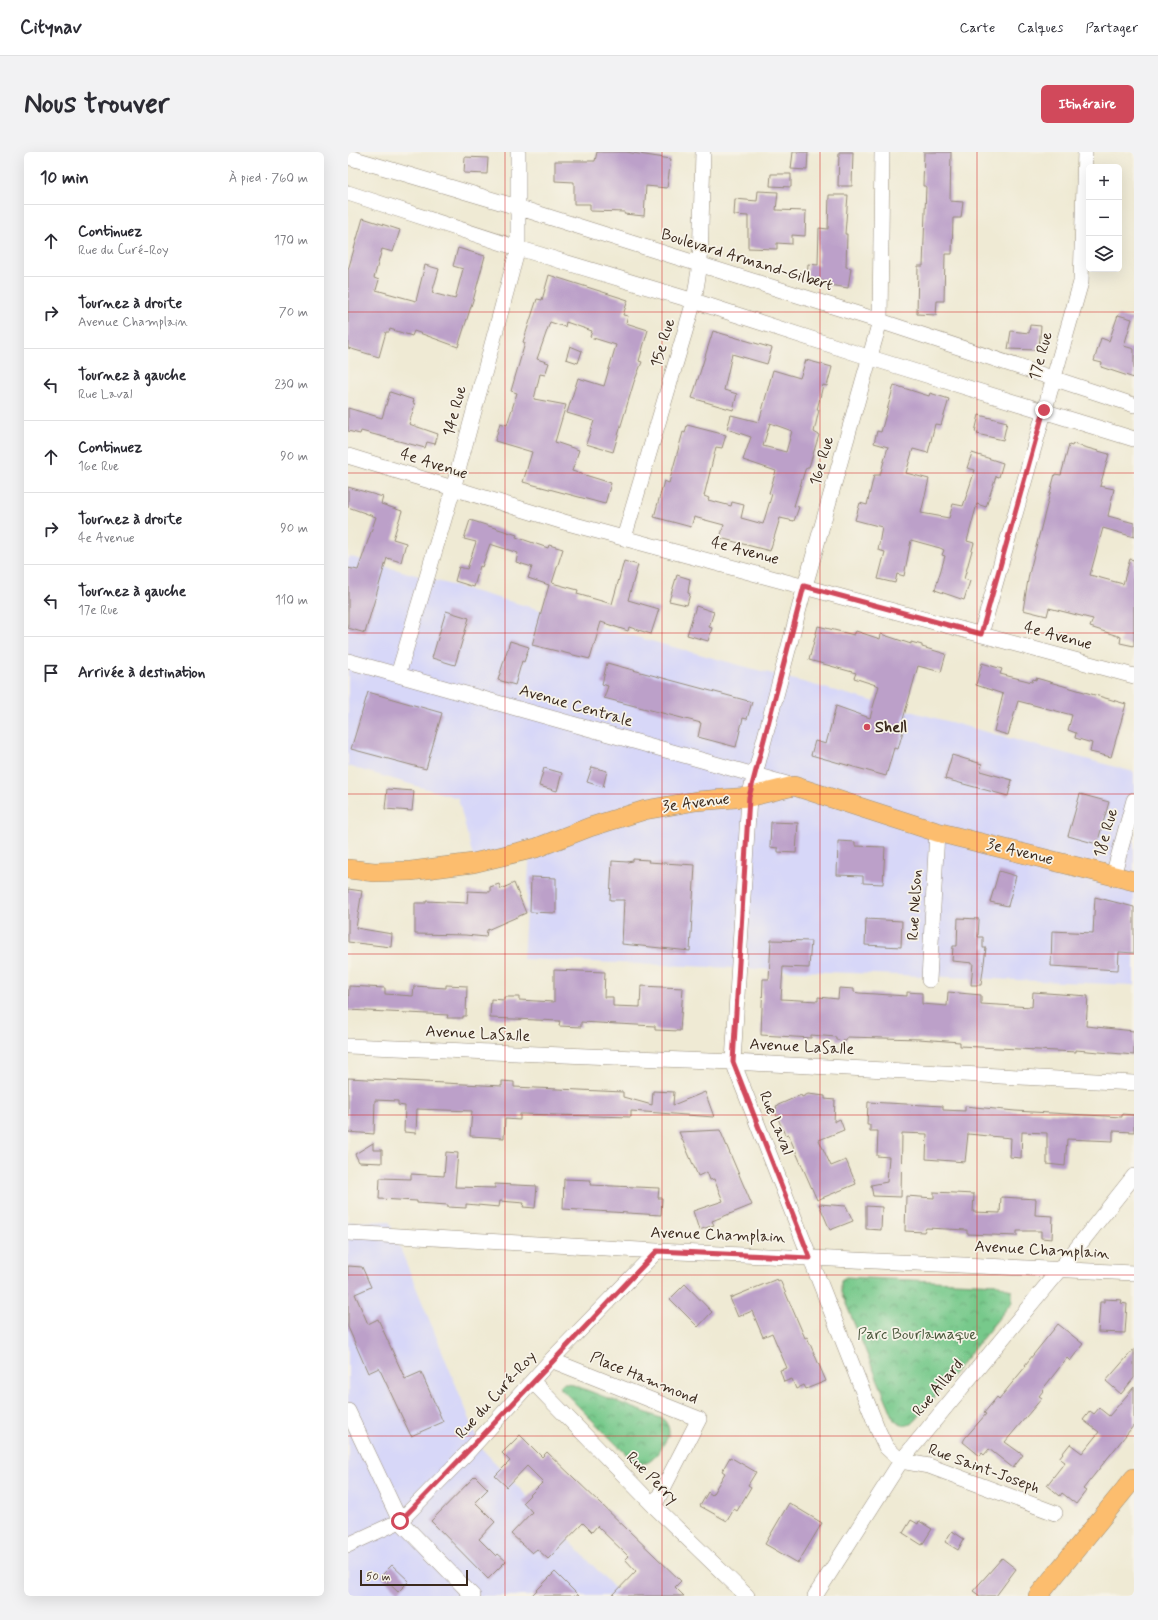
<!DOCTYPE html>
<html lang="fr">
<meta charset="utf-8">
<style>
:root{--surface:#fff;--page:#f2f2f3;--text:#2b2b33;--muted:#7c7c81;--line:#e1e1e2;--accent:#d1495b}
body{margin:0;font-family:Mynerve,sans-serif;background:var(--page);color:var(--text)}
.controls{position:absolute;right:12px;top:12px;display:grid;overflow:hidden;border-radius:6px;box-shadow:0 4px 16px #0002}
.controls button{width:36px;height:36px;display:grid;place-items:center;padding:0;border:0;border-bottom:1px solid var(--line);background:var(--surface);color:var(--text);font:20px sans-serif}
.scale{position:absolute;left:12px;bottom:10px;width:108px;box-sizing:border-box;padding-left:4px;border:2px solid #3b2a1e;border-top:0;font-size:11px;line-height:14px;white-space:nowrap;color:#3b2a1e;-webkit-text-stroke:3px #f7f3e8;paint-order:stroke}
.stop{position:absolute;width:12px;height:12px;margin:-9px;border:3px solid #d1495b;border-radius:50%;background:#fff}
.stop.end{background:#d1495b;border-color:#fff;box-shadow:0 1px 4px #0008}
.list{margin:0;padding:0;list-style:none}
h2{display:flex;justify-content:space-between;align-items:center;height:52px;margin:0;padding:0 16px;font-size:17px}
h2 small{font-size:13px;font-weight:400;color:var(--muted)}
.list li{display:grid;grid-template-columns:26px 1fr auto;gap:12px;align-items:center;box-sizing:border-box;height:72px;padding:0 16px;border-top:1px solid var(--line)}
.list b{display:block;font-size:15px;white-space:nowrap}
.list p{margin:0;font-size:13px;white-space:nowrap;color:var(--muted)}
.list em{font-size:13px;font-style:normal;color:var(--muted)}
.icon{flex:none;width:22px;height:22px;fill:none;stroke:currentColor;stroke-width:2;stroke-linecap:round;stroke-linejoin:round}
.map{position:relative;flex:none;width:786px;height:1444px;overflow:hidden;border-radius:6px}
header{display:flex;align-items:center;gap:24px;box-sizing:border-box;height:56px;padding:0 20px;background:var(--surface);border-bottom:1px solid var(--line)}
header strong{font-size:19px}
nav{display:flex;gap:22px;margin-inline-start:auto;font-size:14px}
.intro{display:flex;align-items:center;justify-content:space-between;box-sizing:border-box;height:96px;padding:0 24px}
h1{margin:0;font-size:28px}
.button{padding:10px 18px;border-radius:6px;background:var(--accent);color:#fff;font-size:14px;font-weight:700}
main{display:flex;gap:24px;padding:0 24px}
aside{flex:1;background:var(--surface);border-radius:6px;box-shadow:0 4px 16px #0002}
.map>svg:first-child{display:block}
.built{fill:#d7d7f8}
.park{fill:url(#park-crowns);stroke:#597a54}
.building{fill:#bca0c9;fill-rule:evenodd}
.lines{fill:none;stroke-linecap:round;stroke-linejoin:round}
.minor-casing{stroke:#958a79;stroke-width:16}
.major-casing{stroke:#958a79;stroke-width:20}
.minor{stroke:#fff;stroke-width:15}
.major{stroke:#fcbd6e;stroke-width:19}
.route{stroke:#d1495b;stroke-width:5}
.grid{fill:none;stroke:#d62828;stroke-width:1;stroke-opacity:0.55}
.poi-dot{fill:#d1495b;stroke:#f7f3e8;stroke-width:1.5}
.labels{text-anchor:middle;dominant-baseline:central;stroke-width:3.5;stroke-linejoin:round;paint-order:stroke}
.street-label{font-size:16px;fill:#3b2a1e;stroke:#f7f3e8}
.poi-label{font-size:16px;font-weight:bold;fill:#3b2a1e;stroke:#f7f3e8;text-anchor:start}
.park-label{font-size:16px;fill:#4d5a3f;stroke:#f7f3e8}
</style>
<header>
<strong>Citynav</strong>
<nav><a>Carte</a><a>Calques</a><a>Partager</a></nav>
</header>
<div class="intro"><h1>Nous trouver</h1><a class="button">Itinéraire</a></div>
<main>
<aside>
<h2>10 min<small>À pied · 760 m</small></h2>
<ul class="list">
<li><svg class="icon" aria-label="ahead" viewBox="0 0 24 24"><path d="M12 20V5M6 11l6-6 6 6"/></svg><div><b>Continuez</b><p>Rue du Curé-Roy</p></div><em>170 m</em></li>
<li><svg class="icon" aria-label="right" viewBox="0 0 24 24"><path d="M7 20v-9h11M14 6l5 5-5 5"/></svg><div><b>Tournez à droite</b><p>Avenue Champlain</p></div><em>70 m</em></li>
<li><svg class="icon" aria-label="left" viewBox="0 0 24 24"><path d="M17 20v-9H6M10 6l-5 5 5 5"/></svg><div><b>Tournez à gauche</b><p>Rue Laval</p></div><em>230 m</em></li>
<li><svg class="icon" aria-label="ahead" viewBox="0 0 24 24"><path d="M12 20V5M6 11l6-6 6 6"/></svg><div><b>Continuez</b><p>16e Rue</p></div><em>90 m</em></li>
<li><svg class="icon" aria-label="right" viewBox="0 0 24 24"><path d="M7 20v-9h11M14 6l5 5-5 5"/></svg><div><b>Tournez à droite</b><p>4e Avenue</p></div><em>90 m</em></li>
<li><svg class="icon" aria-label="left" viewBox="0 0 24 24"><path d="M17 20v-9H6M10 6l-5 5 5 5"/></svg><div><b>Tournez à gauche</b><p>17e Rue</p></div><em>110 m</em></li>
<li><svg class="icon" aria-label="arrive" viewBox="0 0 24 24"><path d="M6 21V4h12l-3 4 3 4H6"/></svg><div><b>Arrivée à destination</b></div></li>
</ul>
</aside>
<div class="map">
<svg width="786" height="1444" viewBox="0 0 786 1444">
<defs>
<pattern id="park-crowns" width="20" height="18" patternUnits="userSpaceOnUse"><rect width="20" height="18" fill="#77c98b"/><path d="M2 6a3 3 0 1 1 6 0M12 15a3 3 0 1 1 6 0" fill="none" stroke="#63a371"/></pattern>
</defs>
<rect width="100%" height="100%" fill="#f7f3e8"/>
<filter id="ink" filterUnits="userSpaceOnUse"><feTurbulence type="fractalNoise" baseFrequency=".025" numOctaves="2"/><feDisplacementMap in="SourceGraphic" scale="8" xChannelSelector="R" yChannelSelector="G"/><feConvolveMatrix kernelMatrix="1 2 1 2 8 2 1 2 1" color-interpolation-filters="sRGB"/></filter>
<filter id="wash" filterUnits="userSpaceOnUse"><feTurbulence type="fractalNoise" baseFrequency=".012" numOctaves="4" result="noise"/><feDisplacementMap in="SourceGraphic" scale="16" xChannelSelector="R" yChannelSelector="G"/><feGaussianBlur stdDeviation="0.9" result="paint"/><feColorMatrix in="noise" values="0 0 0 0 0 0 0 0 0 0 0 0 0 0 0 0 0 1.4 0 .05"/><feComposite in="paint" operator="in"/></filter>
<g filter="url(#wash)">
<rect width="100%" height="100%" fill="#efead4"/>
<path class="built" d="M 0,404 L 303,489 L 786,620 L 786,833 L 175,807 L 182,696 L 126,709 L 110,646 L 0,614 Z
M 41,1069 L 134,1297 L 274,1444 L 0,1444 L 0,1070 Z"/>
<path class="park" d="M 498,1125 L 651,1132 L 664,1139 L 664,1150 L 659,1156 L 568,1268 C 560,1275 555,1275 547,1269 L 493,1140 L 493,1128 Z
M 215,1231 L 220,1231 L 315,1267 C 319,1271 321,1275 321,1281 C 320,1286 316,1291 314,1295 C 306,1307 299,1317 284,1308 L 213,1237 L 212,1234 Z"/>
<g id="blocks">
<path class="building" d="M 249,0 L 278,0 L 323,7 L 319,36 L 298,34 L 296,64 L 276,62 L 277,60 L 242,59 L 242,52 L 226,52 L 226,30 L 207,29 L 207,9 L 247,9 Z
M 445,0 L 460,0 L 459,18 L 443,17 Z
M 491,0 L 505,0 L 504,34 L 490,34 Z
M 576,0 L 603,0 L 602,49 L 615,50 L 613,66 L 605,66 L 604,102 L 597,102 L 596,149 L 589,149 L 588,163 L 569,162 L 570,114 L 575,114 L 578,34 L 575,34 Z
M 117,5 L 140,6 L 139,22 L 116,21 Z
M 423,22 L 443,22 L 443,35 L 422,34 Z
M 410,39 L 430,40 L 428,58 L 458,59 L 457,84 L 444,83 L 444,92 L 429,91 L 429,97 L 400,96 L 400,64 L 386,63 L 387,47 L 409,49 Z
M 481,43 L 500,43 L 497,82 L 499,82 L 498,115 L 503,116 L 500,136 L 476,132 L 476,129 L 459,127 L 460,112 L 470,113 L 471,76 L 480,77 Z
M 15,66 L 52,78 L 45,100 L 34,97 L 26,126 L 31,128 L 28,138 L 68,149 L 77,113 L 91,117 L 84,141 L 107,147 L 115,117 L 105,114 L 110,96 L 137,104 L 126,145 L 110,195 L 66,179 L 64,184 L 42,177 L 41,180 L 38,180 L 31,205 L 0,196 L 0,118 Z
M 201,123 L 280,148 L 275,163 L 280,164 L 278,171 L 300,178 L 291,209 L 294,210 L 286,230 L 265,300 L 238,292 L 246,269 L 219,261 L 230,226 L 256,234 L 268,193 L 242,185 L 244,179 L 218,170 L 217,175 L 202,170 L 189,207 L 201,211 L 197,223 L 192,222 L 186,247 L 218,253 L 207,290 L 231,298 L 224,319 L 263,331 L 257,352 L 175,330 L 184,300 L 147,289 L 152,271 L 159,273 L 169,241 L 163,239 L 177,191 L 175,190 L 189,147 L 194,148 Z
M 770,163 L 784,167 L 776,194 L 786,197 L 786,226 L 753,215 L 754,211 L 746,209 L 753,186 L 761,189 Z
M 682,173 L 693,174 L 691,195 L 689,194 L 688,198 L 660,197 L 663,179 L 681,181 Z
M 365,179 L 424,196 L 419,212 L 384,202 L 376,238 L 389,242 L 385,258 L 344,246 Z
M 222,194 L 234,199 L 230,211 L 218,207 Z
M 458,208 L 484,215 L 479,234 L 475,233 L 469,258 L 471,258 L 466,280 L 471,283 L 461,315 L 459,315 L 457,318 L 446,354 L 451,355 L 446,369 L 432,366 L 422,399 L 372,386 L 376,373 L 346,365 L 343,375 L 306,365 L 316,329 L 321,331 L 335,280 L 337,281 L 339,273 L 378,283 L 374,296 L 368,295 L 356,344 L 361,346 L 360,348 L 383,354 L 384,350 L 396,353 L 393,366 L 415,372 L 424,342 L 421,341 L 428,319 L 395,308 L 403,285 L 379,277 L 383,263 L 411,270 L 425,218 L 452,226 ZM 422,271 L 444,279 L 438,300 L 415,294 Z
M 546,233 L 581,244 L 582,241 L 601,247 L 593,273 L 587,272 L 580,301 L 565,297 L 558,321 L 581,327 L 573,361 L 601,366 L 605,352 L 615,354 L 627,318 L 619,316 L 624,301 L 655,311 L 651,325 L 648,324 L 638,355 L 629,352 L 619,389 L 626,391 L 616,427 L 622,429 L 616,448 L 587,438 L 597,404 L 594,403 L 596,398 L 592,396 L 563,388 L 556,424 L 549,422 L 547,431 L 530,427 L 537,400 L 530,398 L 534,375 L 507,368 L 512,351 L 519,353 L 526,323 L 532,323 L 540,295 L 526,291 L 529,279 L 533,280 Z
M 42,240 L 66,248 L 65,251 L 67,252 L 61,272 L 90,282 L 87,292 L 79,290 L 77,296 L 13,279 L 12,282 L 0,279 L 0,256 L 34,266 Z
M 631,263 L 659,270 L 655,288 L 629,282 L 630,281 L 627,280 Z
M 725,292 L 761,302 L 752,334 L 766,337 L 760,364 L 786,371 L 786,385 L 755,376 L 742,423 L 775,432 L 782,407 L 786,408 L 786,494 L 772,491 L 773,485 L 742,475 L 745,467 L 701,456 L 699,464 L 675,458 L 681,422 L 707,322 L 713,323 L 721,293 L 724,294 Z
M 0,335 L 35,345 L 33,352 L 54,359 L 45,387 L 58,391 L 53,410 L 39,406 L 17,481 L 0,476 L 0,416 L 10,418 L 28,365 L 0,355 Z
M 122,368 L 169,383 L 168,385 L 200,396 L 201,393 L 215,397 L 204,431 L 230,438 L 229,442 L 264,452 L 276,409 L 290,413 L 280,448 L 311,457 L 303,482 L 281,475 L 280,479 L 253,470 L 242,507 L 184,493 L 201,433 L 180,426 L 184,415 L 168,410 L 170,401 L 142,392 L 134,415 L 132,414 L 126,435 L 107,429 L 111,415 L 119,417 L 128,390 L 116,387 Z
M 329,423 L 342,427 L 340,441 L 342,442 L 339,453 L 321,449 Z
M 348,454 L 366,460 L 361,475 L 364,476 L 360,489 L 339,483 Z
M 98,459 L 121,466 L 107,513 L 84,506 Z
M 470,474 L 506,483 L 508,479 L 532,487 L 533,482 L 563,492 L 563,490 L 574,493 L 574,495 L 598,502 L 593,520 L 570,514 L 554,571 L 557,572 L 550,597 L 546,596 L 538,624 L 463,603 L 467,589 L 478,592 L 488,554 L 522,566 L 531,534 L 506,526 L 508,521 L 461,508 Z
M 162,489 L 181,495 L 176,510 L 174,509 L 167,533 L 150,528 Z
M 259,511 L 404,550 L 399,567 L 395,566 L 388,595 L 350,585 L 353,571 L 256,546 L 260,534 L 254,532 Z
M 634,511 L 654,517 L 652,522 L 684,530 L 685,527 L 688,528 L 688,526 L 778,552 L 763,605 L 742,600 L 744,591 L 727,586 L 728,581 L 720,578 L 724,563 L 670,549 L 660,583 L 646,579 L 655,542 L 628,533 Z
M 20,540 L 94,561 L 78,617 L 3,597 Z
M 604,603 L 634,612 L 632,619 L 664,628 L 660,644 L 597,627 Z
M 244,615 L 259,619 L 255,635 L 239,630 Z
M 196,616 L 214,621 L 209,639 L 191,634 Z
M 39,637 L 66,639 L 64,659 L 37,657 Z
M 732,642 L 761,650 L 749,692 L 720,684 Z
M 423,670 L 450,671 L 448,701 L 430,700 L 430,696 L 422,695 Z
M 490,689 L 507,690 L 507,694 L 537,695 L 535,732 L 515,731 L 515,724 L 489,723 Z
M 285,707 L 301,708 L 300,710 L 347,713 L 342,799 L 274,792 L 276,748 L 262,748 L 264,709 L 279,710 L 285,709 Z
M 651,719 L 668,724 L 660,754 L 642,750 Z
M 183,725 L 208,726 L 208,761 L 182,760 Z
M 166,731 L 178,761 L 139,778 L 138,785 L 117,783 L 67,782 L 67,751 L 78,751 L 78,749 L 119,751 L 120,739 L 142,740 L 142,735 L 151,732 L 153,737 Z
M 0,737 L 14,739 L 8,776 L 44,782 L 43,795 L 0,790 Z
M 747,745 L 786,755 L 786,801 L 771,800 L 770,818 L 703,814 L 704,779 L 745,781 Z
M 610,766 L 631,767 L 630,785 L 635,785 L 635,796 L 638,796 L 633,833 L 623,833 L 625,811 L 604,809 L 605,794 L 609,794 Z
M 518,767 L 554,769 L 553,795 L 517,793 Z
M 423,788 L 463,789 L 461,816 L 435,815 L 433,847 L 470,849 L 470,845 L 490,847 L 491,836 L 506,837 L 506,840 L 511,841 L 559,844 L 559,840 L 574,841 L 574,852 L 599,854 L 600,840 L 633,843 L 633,852 L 684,855 L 685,840 L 740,844 L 738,874 L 786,879 L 786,903 L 728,898 L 728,900 L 612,894 L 612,890 L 571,887 L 499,885 L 498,889 L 488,888 L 488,885 L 463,883 L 463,886 L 413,883 L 415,827 L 421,827 Z
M 206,818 L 257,820 L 256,845 L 265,845 L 265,854 L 292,855 L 293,834 L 335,836 L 332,879 L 307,878 L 307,874 L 233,870 L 233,875 L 211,874 L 212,869 L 142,866 L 143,847 L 156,848 L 156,845 L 171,845 L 171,848 L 206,850 Z
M 98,833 L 119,834 L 118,864 L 115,864 L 115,866 L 99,866 L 100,863 L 0,858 L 1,834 L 37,836 L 37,842 L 65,844 L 66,834 L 98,836 Z
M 0,926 L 154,934 L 154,929 L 166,930 L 166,935 L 275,940 L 275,945 L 304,953 L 305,939 L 326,940 L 325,953 L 357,940 L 366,965 L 283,959 L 283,965 L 172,962 L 172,968 L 157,967 L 156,986 L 141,985 L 122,984 L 124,959 L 69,957 L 68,981 L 56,980 L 57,954 L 50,953 L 50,949 L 27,948 L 26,982 L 0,980 Z
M 460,942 L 477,944 L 477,947 L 487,948 L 486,970 L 492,967 L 496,978 L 471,988 L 483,1014 L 498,1008 L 508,1032 L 469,1048 L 440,982 L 437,983 L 426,957 L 429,956 L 428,954 L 453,943 L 454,945 Z
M 520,950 L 595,954 L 595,958 L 617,959 L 617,954 L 667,959 L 774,965 L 774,962 L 786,963 L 786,980 L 765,979 L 765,989 L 719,987 L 717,1014 L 699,1012 L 699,981 L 674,980 L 673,1006 L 662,1005 L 663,986 L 620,982 L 617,1010 L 578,1007 L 579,982 L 554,981 L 553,1045 L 525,1044 L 523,1033 L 539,1030 L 541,1005 L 529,1004 L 530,979 L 522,979 L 522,973 L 519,973 Z
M 372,978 L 404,1053 L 364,1069 L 366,1073 L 351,1078 L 345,1059 L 375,1049 L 366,1027 L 362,1028 L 359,1020 L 350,1024 L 331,980 Z
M 25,991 L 25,998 L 34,998 L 34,1011 L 11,1010 L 7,1002 Z
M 98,1000 L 110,1001 L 107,1035 L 147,1036 L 147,1032 L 189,1034 L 187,1056 L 175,1055 L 176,1051 L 152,1049 L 151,1055 L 118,1052 L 118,1056 L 100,1055 L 100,1053 L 69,1051 L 69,1049 L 31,1047 L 32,1026 L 63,1027 L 63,1022 L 96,1024 Z
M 216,1027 L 243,1028 L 242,1033 L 311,1036 L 310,1046 L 314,1046 L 313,1063 L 215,1057 Z
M 586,1040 L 626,1042 L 625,1060 L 652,1061 L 653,1045 L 688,1047 L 687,1063 L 705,1064 L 704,1087 L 693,1086 L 693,1079 L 669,1079 L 669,1084 L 619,1082 L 619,1078 L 578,1076 L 576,1080 L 557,1079 L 558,1044 L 586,1046 Z
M 471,1052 L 498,1054 L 505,1069 L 482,1078 Z
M 518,1054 L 534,1055 L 533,1078 L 518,1077 Z
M 0,1114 L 14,1115 L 23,1135 L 7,1142 L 20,1172 L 30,1167 L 57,1227 L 73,1220 L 95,1270 L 63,1284 L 31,1216 L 20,1221 L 0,1175 Z
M 429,1127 L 430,1129 L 432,1128 L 457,1186 L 459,1185 L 478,1229 L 458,1237 L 456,1233 L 448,1237 L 444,1227 L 436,1230 L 432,1218 L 439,1216 L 424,1181 L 415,1185 L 404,1159 L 390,1165 L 382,1146 Z
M 337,1132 L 364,1160 L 350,1175 L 322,1147 Z
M 756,1147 L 774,1148 L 773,1151 L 779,1152 L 777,1181 L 750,1180 L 752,1150 L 756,1150 Z
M 710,1172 L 735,1192 L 722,1209 L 719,1206 L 694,1238 L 695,1239 L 691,1244 L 694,1246 L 657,1290 L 675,1303 L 665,1316 L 641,1297 L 636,1303 L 634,1301 L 632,1304 L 615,1290 L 617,1286 L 638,1262 L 636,1261 L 649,1245 L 651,1247 L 678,1214 L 677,1213 Z
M 786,1197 L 786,1226 L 773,1242 L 758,1229 Z
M 786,1235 L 786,1273 L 735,1337 L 738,1339 L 728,1352 L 714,1341 L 712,1344 L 699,1333 L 717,1310 L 711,1306 L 722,1292 L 734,1301 L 751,1280 L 735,1268 L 742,1259 L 746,1262 L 751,1256 L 761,1264 Z
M 172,1283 L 194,1305 L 199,1300 L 333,1429 L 327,1435 L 336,1444 L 264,1444 L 288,1419 L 277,1407 L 280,1404 L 249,1374 L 244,1380 L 235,1371 L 200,1407 L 189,1397 L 184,1401 L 163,1382 L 184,1360 L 175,1350 L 195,1330 L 179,1314 L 159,1335 L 147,1324 L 162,1309 L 154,1301 Z
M 382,1305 L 408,1320 L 400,1333 L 403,1335 L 389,1359 L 386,1357 L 379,1369 L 352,1354 L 360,1340 L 364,1343 L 377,1321 L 374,1319 Z
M 127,1324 L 140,1337 L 127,1350 L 147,1370 L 131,1387 L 148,1404 L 150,1402 L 158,1409 L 140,1427 L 83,1369 Z
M 441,1351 L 474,1371 L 450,1411 L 417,1392 Z
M 563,1368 L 570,1372 L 571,1369 L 584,1377 L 574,1393 L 555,1381 Z
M 604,1379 L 616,1387 L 610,1398 L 597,1390 Z
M 654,1406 L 668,1417 L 648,1444 L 632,1444 L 625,1439 Z
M 44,1413 L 61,1429 L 50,1440 L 33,1424 Z
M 207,1420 L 231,1444 L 183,1444 Z"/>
</g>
</g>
<g filter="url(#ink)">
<use href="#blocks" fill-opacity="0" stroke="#958a79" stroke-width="1"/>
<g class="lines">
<defs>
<path id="minor" d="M 534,0 L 532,169 L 457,434 L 401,645 L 385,910 L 530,1278 L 538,1295 L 553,1309
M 0,5 L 169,55 L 532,169 L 786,253
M 0,41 L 170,96 L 346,149 L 523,206 L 786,287
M 0,304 L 216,370 L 786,524
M 276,386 L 346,149 L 352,112 L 355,0
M 633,482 L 733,130 L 737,0
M 0,509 L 446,634
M 50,523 L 105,337 L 170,96 L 170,0
M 765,724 L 786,648
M 581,828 L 589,680
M 0,894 L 385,910 L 786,931
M 0,1081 L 309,1099 L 786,1121
M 203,1208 L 351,1267 L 306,1354
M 185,1230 L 306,1354 L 399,1444
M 0,1259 L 52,1369 L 125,1444
M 553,1309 L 581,1314 L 707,1361
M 0,1393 L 52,1369 L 118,1302 L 203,1208 L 309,1099
M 467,1444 L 553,1309 L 712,1117 L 786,1024"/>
<path id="major" d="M 0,717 L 26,720 L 63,719 L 125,711 L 188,696 L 242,675 L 297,658 L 348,649 L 401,645 L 446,634 L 589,680 L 786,729
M 690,1444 L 786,1326"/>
</defs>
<use href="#minor" class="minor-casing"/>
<use href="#major" class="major-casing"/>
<use href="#minor" class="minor"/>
<use href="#major" class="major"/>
</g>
</g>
<g class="lines" filter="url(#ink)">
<path class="route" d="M 52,1369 C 139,1281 223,1189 309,1099 L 462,1106 L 385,910 L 401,645 L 456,434 L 633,482 L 696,258"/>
</g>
<path class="grid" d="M 157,0 L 157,1444M 314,0 L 314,1444M 472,0 L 472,1444M 629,0 L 629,1444M 0,160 L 786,160M 0,321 L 786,321M 0,481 L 786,481M 0,642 L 786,642M 0,802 L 786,802M 0,963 L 786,963M 0,1123 L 786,1123M 0,1284 L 786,1284"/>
<circle class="poi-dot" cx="519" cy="575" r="4"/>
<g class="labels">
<g class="street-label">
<text transform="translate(399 108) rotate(17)">Boulevard Armand-Gilbert</text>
<text transform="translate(315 191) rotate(-73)">15e Rue</text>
<text transform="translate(693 204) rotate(-74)">17e Rue</text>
<text transform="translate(107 259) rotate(-75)">14e Rue</text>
<text transform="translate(474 309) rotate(-74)">16e Rue</text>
<text transform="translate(86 312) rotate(18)">4e Avenue</text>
<text transform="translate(397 399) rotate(15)">4e Avenue</text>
<text transform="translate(710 484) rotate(15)">4e Avenue</text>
<text transform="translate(228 554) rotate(16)">Avenue Centrale</text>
<text transform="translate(348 651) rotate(-7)">3e Avenue</text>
<text transform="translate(758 681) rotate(-74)">18e Rue</text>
<text transform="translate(672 700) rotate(14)">3e Avenue</text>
<text transform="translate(567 753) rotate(-87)">Rue Nelson</text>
<text transform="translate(130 882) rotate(3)">Avenue LaSalle</text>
<text transform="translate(454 895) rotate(3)">Avenue LaSalle</text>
<text transform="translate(428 971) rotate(68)">Rue Laval</text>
<text transform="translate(370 1083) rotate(2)">Avenue Champlain</text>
<text transform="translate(694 1098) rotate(3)">Avenue Champlain</text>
<text transform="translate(296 1226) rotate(22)">Place Hammond</text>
<text transform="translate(590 1236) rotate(-50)">Rue Allard</text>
<text transform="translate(148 1243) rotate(-48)">Rue du Curé-Roy</text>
<text transform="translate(636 1317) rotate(20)">Rue Saint-Joseph</text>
<text transform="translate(304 1326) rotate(45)">Rue Perry</text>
</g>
<g class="poi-label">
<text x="527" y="575">Shell</text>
</g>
<g class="park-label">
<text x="569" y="1182">Parc Bourlamaque</text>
</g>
</g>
</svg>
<div class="controls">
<button>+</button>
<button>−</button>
<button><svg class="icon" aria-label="layers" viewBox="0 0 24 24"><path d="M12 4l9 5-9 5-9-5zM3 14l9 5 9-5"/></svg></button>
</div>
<div class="scale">50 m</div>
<div class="stop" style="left:52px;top:1369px"></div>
<div class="stop end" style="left:696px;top:258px"></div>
</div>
</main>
